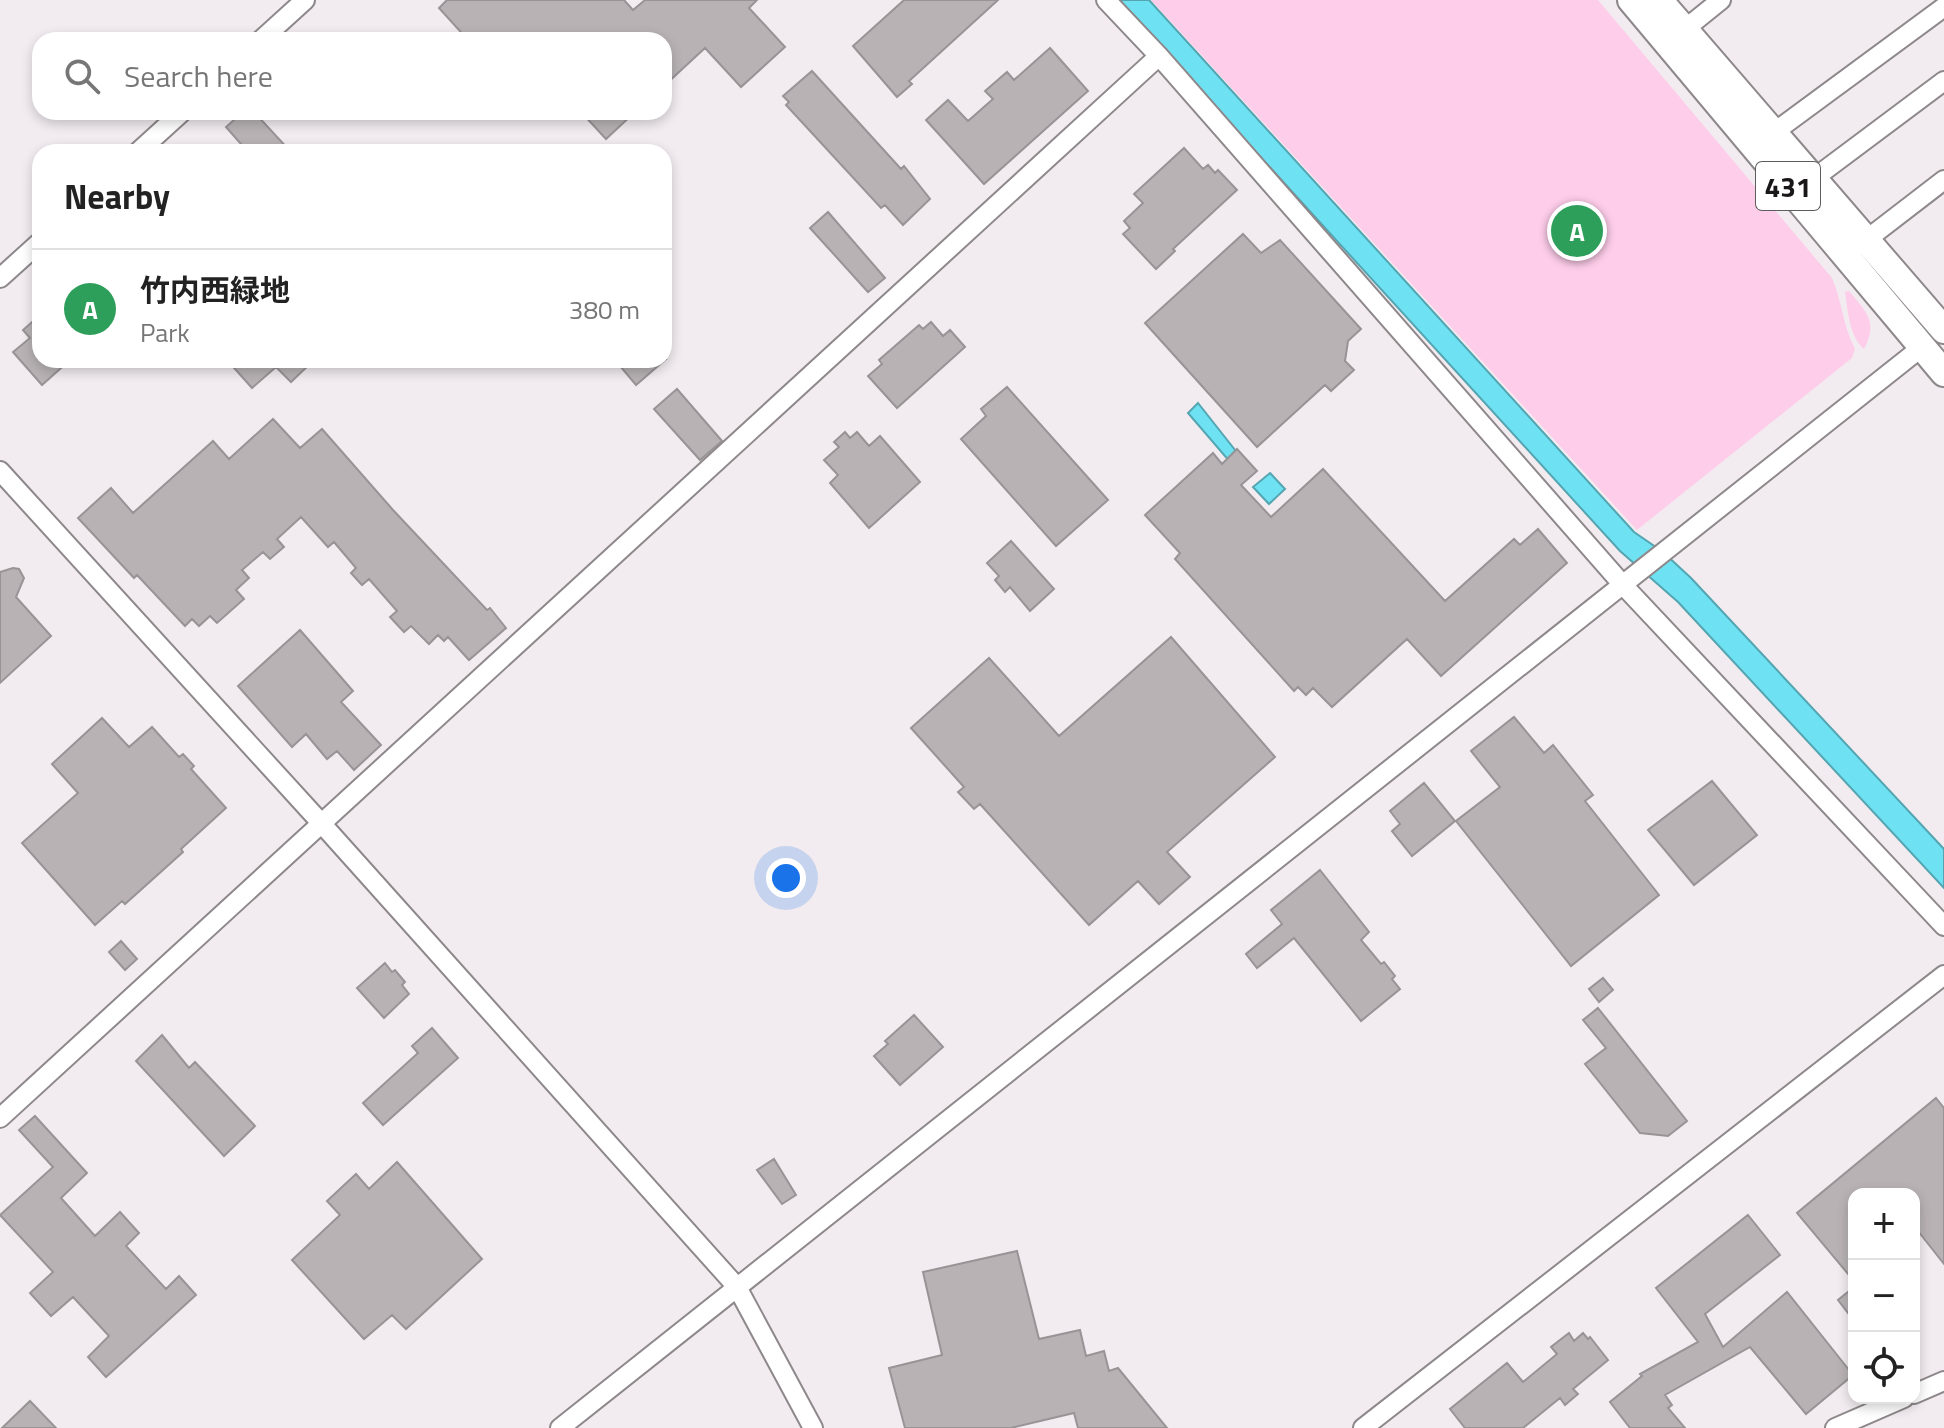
<!DOCTYPE html>
<meta charset="utf-8">
<style>
:root{--surface:#fff;--page:#f2f2f2;--text:#222;--muted:#767676;--line:#e0e0e0;--accent:#448a95}
body{margin:0;font-family:"Titillium Web","Noto Sans JP",sans-serif;background:var(--page);color:var(--text)}
.controls{position:absolute;right:24px;bottom:24px;display:grid;overflow:hidden;border-radius:16px;box-shadow:0 4px 12px #0003}
.controls button{width:72px;height:72px;display:grid;place-items:center;padding:0;border:0;border-bottom:2px solid var(--line);background:var(--surface);color:var(--text);font:40px sans-serif}
.you{position:absolute;left:786px;top:878px;width:28px;height:28px;margin:-20px;border:6px solid #fff;border-radius:50%;background:#1a73e8;box-shadow:0 0 0 12px #1a73e833}
.badge{display:grid;place-items:center;width:52px;height:52px;border-radius:50%;background:var(--accent);color:#fff;font-size:26px;font-weight:700}
.pin{position:absolute;translate:-50% -50%;border:4px solid #fff;box-shadow:0 2px 8px #0006}
.list{margin:0;padding:0;list-style:none}
h2{display:flex;justify-content:space-between;align-items:center;height:104px;margin:0;padding:0 32px;font-size:34px}
h2 small{font-size:26px;font-weight:400;color:var(--muted)}
.list li{display:grid;grid-template-columns:52px 1fr auto;gap:24px;align-items:center;box-sizing:border-box;height:120px;padding:0 32px;border-top:2px solid var(--line)}
.list b{display:block;font-size:30px;white-space:nowrap}
.list p{margin:0;font-size:26px;white-space:nowrap;color:var(--muted)}
.list em{font-size:26px;font-style:normal;color:var(--muted)}
.icon{flex:none;width:44px;height:44px;fill:none;stroke:currentColor;stroke-width:2;stroke-linecap:round;stroke-linejoin:round}
.map{position:relative;flex:none;width:1944px;height:1428px;overflow:hidden}
.search{position:absolute;background:var(--surface);box-shadow:0 4px 12px #0003;left:32px;top:32px;width:640px;height:88px;display:flex;align-items:center;gap:20px;box-sizing:border-box;padding:0 28px;border-radius:24px;color:var(--muted);font-size:30px}
.panel{position:absolute;background:var(--surface);box-shadow:0 4px 12px #0003;left:32px;top:144px;width:640px;height:224px;border-radius:24px}
.map>svg:first-child{display:block}
.green{fill:#fecdea}
.water{fill:#6ee2f2;stroke:#54a5b1;stroke-width:2}
.building{fill:#b8b2b5;stroke:#989395;stroke-width:2}
.lines{fill:none;stroke-linecap:round;stroke-linejoin:round}
.minor-casing{stroke:#8e888b;stroke-width:22}
.highway-casing{stroke:#8e888b;stroke-width:30}
.minor{stroke:#fff;stroke-width:18}
.highway{stroke:#fff;stroke-width:26}
.labels{text-anchor:middle;dominant-baseline:central;stroke-width:8;stroke-linejoin:round;paint-order:stroke}
.shield{fill:#fff;stroke:#5e5d5d;stroke-width:2}
.shield-label{font-size:28px;font-weight:bold;fill:#191718}
</style>
<div class="map">
<svg width="1944" height="1428" viewBox="0 0 1944 1428">
<rect width="100%" height="100%" fill="#f2ecf0"/>
<path class="green" d="M 1151,0 L 1598,0 L 1832,278 C 1842,301 1843,326 1855,349 L 1852,358 L 1637,530 Z
M 1849,291 C 1867,313 1878,321 1864,349 C 1849,336 1848,311 1845,292 Z"/>
<path class="water" d="M 1117,0 L 1149,0 L 1634,532 L 1663,552 L 1691,578 L 1944,849 L 1944,888 L 1678,602 L 1620,551 Z
M 1198,403 L 1239,455 L 1230,462 L 1188,413 Z
M 1270,473 L 1285,489 L 1269,504 L 1253,487 Z"/>
<path class="building" d="M 447,0 L 624,0 L 633,10 L 645,0 L 757,0 L 749,8 L 785,47 L 741,87 L 705,48 L 664,86 L 664,40 L 468,40 L 439,8 Z
M 904,0 L 998,0 L 909,81 L 912,84 L 897,97 L 853,46 Z
M 1050,48 L 1088,91 L 984,184 L 926,120 L 948,100 L 968,121 L 993,99 L 985,91 L 1007,72 L 1014,80 Z
M 812,71 L 901,169 L 904,166 L 930,199 L 903,225 L 885,205 L 881,208 L 786,105 L 789,102 L 783,96 Z
M 243,112 L 254,112 L 291,152 L 248,152 L 226,127 Z
M 581,112 L 635,112 L 606,139 Z
M 1184,148 L 1203,169 L 1208,165 L 1215,173 L 1218,170 L 1237,190 L 1173,249 L 1175,251 L 1156,269 L 1123,234 L 1130,228 L 1124,221 L 1143,203 L 1134,194 Z
M 828,212 L 885,278 L 868,292 L 810,228 Z
M 1243,234 L 1261,253 L 1280,240 L 1361,329 L 1348,341 L 1345,361 L 1354,370 L 1331,391 L 1325,385 L 1257,447 L 1145,323 Z
M 40,315 L 40,360 L 70,360 L 42,385 L 13,352 L 30,338 L 23,330 Z
M 931,322 L 943,336 L 950,330 L 965,347 L 897,408 L 868,376 L 882,364 L 879,360 L 919,325 L 923,329 Z
M 227,360 L 314,360 L 291,382 L 276,367 L 252,388 Z
M 615,360 L 665,360 L 636,385 Z
M 1007,387 L 1108,500 L 1056,546 L 961,439 L 986,416 L 981,409 Z
M 677,389 L 722,441 L 700,460 L 654,409 Z
M 273,419 L 300,448 L 322,429 L 393,510 L 487,610 L 490,608 L 506,628 L 469,660 L 448,637 L 444,641 L 438,635 L 429,644 L 411,626 L 404,632 L 390,617 L 397,611 L 369,579 L 362,585 L 351,573 L 356,568 L 334,542 L 328,547 L 301,517 L 277,539 L 284,547 L 270,559 L 263,552 L 242,570 L 249,578 L 236,590 L 244,599 L 217,623 L 210,616 L 199,626 L 192,619 L 185,626 L 137,575 L 134,578 L 78,518 L 111,488 L 133,513 L 213,441 L 229,459 Z
M 845,432 L 850,438 L 857,432 L 869,446 L 880,436 L 920,482 L 869,528 L 830,483 L 838,475 L 824,460 L 839,447 L 834,442 Z
M 1237,449 L 1257,471 L 1241,485 L 1271,517 L 1323,469 L 1445,601 L 1514,539 L 1520,545 L 1538,529 L 1567,563 L 1441,676 L 1407,639 L 1332,707 L 1313,688 L 1306,695 L 1298,687 L 1294,691 L 1175,559 L 1180,553 L 1145,515 L 1213,453 L 1222,464 Z
M 1011,541 L 1054,589 L 1030,611 L 1010,587 L 1005,592 L 995,580 L 999,576 L 987,563 Z
M 13,568 L 19,569 L 24,578 L 16,597 L 51,636 L 0,683 L 0,572 Z
M 300,630 L 353,691 L 341,702 L 381,745 L 354,770 L 337,751 L 327,759 L 306,734 L 292,747 L 238,686 Z
M 1171,637 L 1275,757 L 1167,852 L 1190,877 L 1159,904 L 1138,881 L 1089,925 L 980,804 L 974,809 L 958,792 L 964,787 L 911,728 L 989,658 L 1059,736 Z
M 1514,717 L 1544,753 L 1553,745 L 1593,795 L 1585,801 L 1659,895 L 1571,966 L 1456,821 L 1500,787 L 1471,751 Z
M 102,718 L 129,747 L 152,727 L 179,757 L 183,754 L 194,766 L 191,769 L 226,808 L 181,849 L 183,852 L 125,904 L 122,901 L 95,925 L 22,843 L 78,793 L 52,764 Z
M 1712,781 L 1757,835 L 1694,885 L 1648,830 Z
M 1424,783 L 1455,821 L 1412,856 L 1392,831 L 1400,824 L 1390,811 Z
M 1320,870 L 1369,932 L 1361,940 L 1381,964 L 1384,962 L 1395,976 L 1392,979 L 1400,989 L 1361,1021 L 1294,938 L 1257,968 L 1246,954 L 1282,924 L 1271,910 Z
M 121,941 L 137,959 L 125,970 L 109,952 Z
M 385,963 L 392,972 L 395,970 L 405,982 L 402,985 L 409,994 L 384,1018 L 357,988 Z
M 1603,978 L 1613,990 L 1599,1002 L 1589,989 Z
M 1598,1008 L 1687,1121 L 1668,1136 L 1640,1133 L 1585,1064 L 1606,1048 L 1583,1020 Z
M 914,1015 L 943,1047 L 900,1085 L 874,1056 L 888,1044 L 885,1041 Z
M 432,1028 L 458,1058 L 383,1125 L 363,1103 L 418,1053 L 412,1046 Z
M 162,1035 L 189,1068 L 195,1062 L 255,1126 L 224,1156 L 136,1061 Z
M 1936,1098 L 1944,1108 L 1944,1264 L 1914,1226 L 1914,1194 L 1854,1194 L 1854,1281 L 1797,1213 Z
M 35,1116 L 87,1173 L 61,1198 L 95,1236 L 120,1212 L 139,1233 L 126,1246 L 166,1289 L 179,1276 L 196,1295 L 106,1377 L 88,1357 L 109,1336 L 73,1297 L 51,1316 L 30,1293 L 53,1272 L 0,1215 L 53,1167 L 19,1130 Z
M 774,1159 L 796,1195 L 782,1204 L 757,1170 Z
M 397,1162 L 482,1259 L 406,1329 L 392,1315 L 364,1339 L 292,1260 L 340,1215 L 327,1201 L 356,1174 L 369,1189 Z
M 1748,1215 L 1780,1255 L 1705,1314 L 1723,1347 L 1787,1292 L 1853,1375 L 1806,1414 L 1750,1347 L 1665,1395 L 1672,1405 L 1668,1408 L 1685,1428 L 1630,1428 L 1610,1402 L 1642,1376 L 1640,1374 L 1698,1342 L 1656,1288 Z
M 1017,1251 L 1039,1339 L 1080,1330 L 1086,1356 L 1104,1351 L 1109,1371 L 1118,1368 L 1167,1428 L 1078,1428 L 1074,1413 L 1011,1428 L 905,1428 L 889,1368 L 942,1355 L 923,1272 Z
M 1854,1287 L 1854,1321 L 1838,1300 Z
M 1569,1333 L 1574,1341 L 1583,1333 L 1588,1339 L 1590,1337 L 1608,1360 L 1573,1389 L 1578,1394 L 1565,1405 L 1560,1398 L 1523,1428 L 1465,1428 L 1450,1409 L 1507,1363 L 1523,1382 L 1557,1354 L 1551,1347 Z
M 30,1401 L 56,1428 L 2,1428 Z"/>
<g class="lines">
<defs>
<path id="minor" d="M 1106,0 L 1159,56 L 1623,585 L 1944,926
M 1685,29 L 1721,0
M 261,40 L 305,0
M 1773,133 L 1944,7
M 138,152 L 182,112
M 1813,179 L 1944,81
M 1866,240 L 1944,180
M 0,278 L 40,242
M 0,471 L 322,824 L 737,1287 L 813,1428
M 0,1118 L 1159,56
M 1914,1394 L 1944,1381
M 560,1428 L 1922,347
M 1363,1428 L 1944,975
M 1835,1428 L 1904,1398"/>
<path id="highway" d="M 1631,0 L 1944,373
M 1659,0 L 1944,330"/>
</defs>
<use href="#minor" class="minor-casing"/>
<use href="#highway" class="highway-casing"/>
<use href="#minor" class="minor"/>
<use href="#highway" class="highway"/>
</g>
<g class="labels">
<rect class="shield" x="1756" y="162" width="64" height="48" rx="6"/>
<g class="shield-label">
<text x="1788" y="186">431</text>
</g>
</g>
</svg>
<div class="controls">
<button>+</button>
<button>−</button>
<button><svg class="icon" aria-label="locate" viewBox="0 0 24 24"><circle cx="12" cy="12" r="6"/><path d="M12 2v4M12 18v4M2 12h4M18 12h4"/></svg></button>
</div>
<div class="you"></div>
<div class="pin badge" style="left:1577px;top:231px;background:#2e9e5b">A</div>
<div class="search"><svg class="icon" aria-label="search" viewBox="0 0 24 24"><circle cx="10" cy="10" r="6"/><path d="M15 15l6 6"/></svg>Search here</div>
<section class="panel">
<h2>Nearby<small></small></h2>
<ul class="list">
<li><span class="badge" style="background:#2e9e5b">A</span><div><b>竹内西緑地</b><p>Park</p></div><em>380 m</em></li>
</ul>
</section>
</div>
